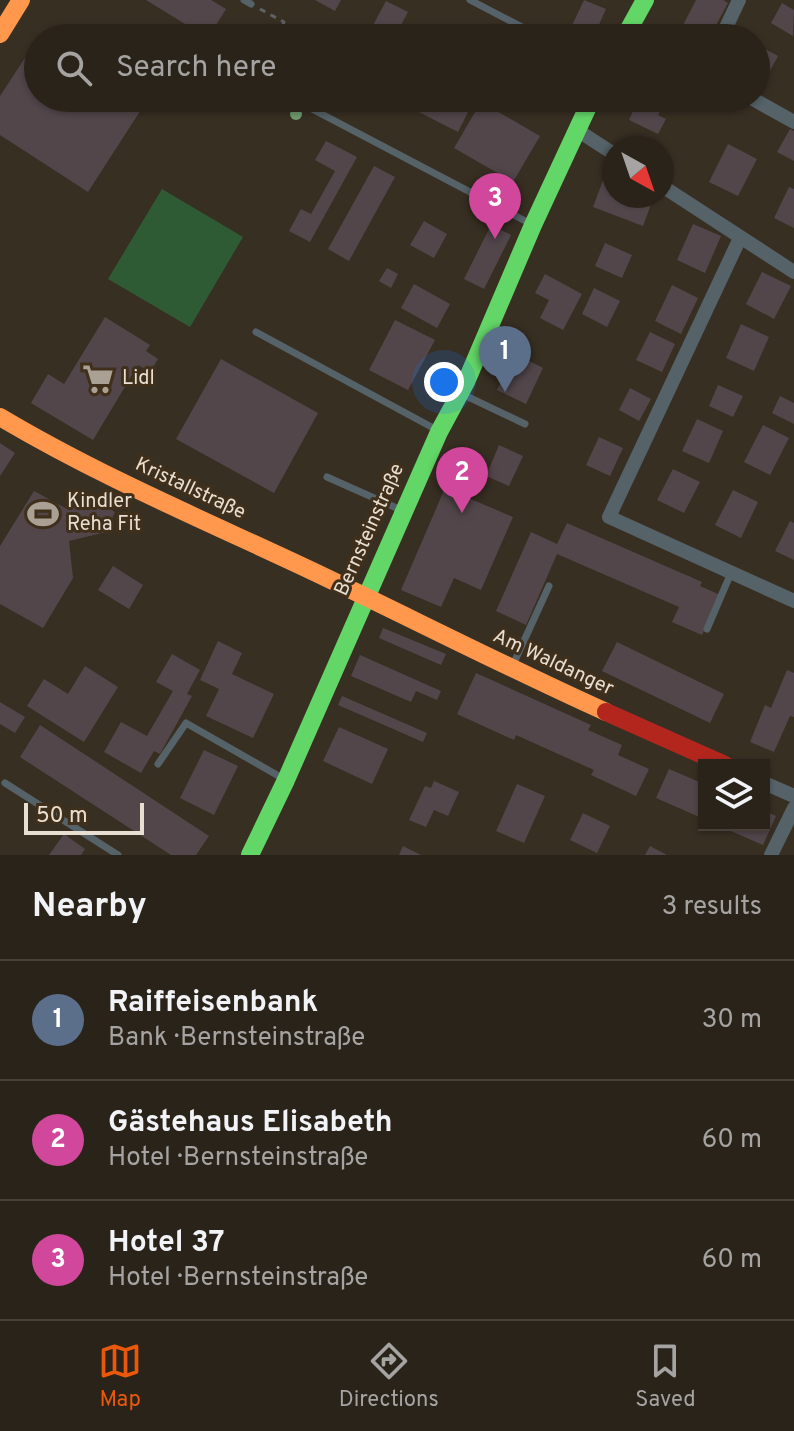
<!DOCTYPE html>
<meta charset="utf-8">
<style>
:root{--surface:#2a231a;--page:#322b23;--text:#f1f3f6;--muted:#a5a4a2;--line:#464039;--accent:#ea580c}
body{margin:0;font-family:Overpass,sans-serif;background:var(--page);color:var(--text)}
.controls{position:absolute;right:24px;bottom:24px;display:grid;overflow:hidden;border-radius:0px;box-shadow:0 2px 6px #0004}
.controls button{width:72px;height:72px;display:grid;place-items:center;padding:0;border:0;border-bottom:2px solid var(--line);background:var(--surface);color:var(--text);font:40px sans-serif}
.compass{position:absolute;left:602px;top:136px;width:72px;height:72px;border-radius:50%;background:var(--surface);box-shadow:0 2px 6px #0004;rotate:140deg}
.scale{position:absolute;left:24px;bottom:20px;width:120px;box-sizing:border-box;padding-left:8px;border:4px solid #e8ded1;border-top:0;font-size:22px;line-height:28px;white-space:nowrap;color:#e8ded1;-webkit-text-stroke:6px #40301b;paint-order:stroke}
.you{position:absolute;left:444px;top:382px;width:28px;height:28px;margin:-20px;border:6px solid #fff;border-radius:50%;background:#1a73e8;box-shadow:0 0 0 12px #1a73e833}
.badge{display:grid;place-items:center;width:52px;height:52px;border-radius:50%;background:var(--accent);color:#fff;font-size:26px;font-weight:700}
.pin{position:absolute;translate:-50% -66px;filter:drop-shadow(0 2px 4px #0008)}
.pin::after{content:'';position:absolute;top:42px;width:28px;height:24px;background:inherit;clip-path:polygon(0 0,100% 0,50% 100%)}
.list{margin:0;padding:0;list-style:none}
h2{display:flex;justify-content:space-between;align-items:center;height:104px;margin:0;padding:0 32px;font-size:34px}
h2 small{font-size:26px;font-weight:400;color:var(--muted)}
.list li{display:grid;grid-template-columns:52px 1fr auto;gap:24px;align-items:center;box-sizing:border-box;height:120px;padding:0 32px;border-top:2px solid var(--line)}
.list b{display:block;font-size:30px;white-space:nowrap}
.list p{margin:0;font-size:26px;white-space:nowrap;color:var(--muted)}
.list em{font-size:26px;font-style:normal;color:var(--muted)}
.icon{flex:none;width:44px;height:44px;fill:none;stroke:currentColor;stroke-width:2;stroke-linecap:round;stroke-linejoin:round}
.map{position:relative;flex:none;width:794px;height:855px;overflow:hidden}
.search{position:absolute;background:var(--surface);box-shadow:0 2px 6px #0004;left:24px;right:24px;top:24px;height:88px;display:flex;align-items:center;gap:20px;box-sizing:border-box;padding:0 28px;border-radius:44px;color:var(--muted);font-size:30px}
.sheet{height:464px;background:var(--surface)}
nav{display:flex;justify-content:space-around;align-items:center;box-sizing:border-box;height:112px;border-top:2px solid var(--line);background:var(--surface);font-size:22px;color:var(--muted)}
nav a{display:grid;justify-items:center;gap:4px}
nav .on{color:var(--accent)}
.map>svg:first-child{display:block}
.green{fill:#2e5b34}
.building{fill:#52464a}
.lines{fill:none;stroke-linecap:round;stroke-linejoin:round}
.path{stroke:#5e6264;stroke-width:3;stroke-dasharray:6 6;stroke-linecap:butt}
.lane{stroke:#556268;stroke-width:7}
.street{stroke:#556268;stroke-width:14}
.fast{stroke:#63d668;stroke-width:18}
.slow{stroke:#ff974d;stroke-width:18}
.jam{stroke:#b3261e;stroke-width:18}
.tree{fill:#709c6f}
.labels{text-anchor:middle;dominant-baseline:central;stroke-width:6;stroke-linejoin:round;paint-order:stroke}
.poi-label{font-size:20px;fill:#e8ded1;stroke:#40301b;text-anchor:start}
.street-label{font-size:20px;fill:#e8ded1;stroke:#40301b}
</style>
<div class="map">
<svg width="794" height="855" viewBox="0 0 794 855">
<rect width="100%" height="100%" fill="#382f23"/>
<path class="green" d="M 162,189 L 243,237 L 190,327 L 108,279 Z"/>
<path class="building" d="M 146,0 L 211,0 L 226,9 L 208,38 Z
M 315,0 L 341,0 L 335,11 Z
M 584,0 L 606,9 L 593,38 L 577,38 L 568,34 Z
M 696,0 L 723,0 L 728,3 L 709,38 L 698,38 L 681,29 Z
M 386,1 L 408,12 L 394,38 L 388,38 L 371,29 Z
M 782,3 L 794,10 L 793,36 L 771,23 Z
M 38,38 L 38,98 L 133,98 L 144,105 L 88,192 L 0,135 L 0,96 Z
M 756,44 L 778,56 L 765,80 L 756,75 Z
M 414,98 L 470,98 L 474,100 L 458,132 L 409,107 Z
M 501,98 L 520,98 L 515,106 Z
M 639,98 L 677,98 L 672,109 L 663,105 L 658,115 L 666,119 L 658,134 L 629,120 Z
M 481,102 L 540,136 L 513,182 L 454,148 Z
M 790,129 L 794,131 L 794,161 L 777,152 Z
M 326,141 L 357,157 L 310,242 L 289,231 L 301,209 L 311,214 L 335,171 L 315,160 Z
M 728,144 L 757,159 L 738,196 L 709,182 Z
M 374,166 L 395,177 L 349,261 L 328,249 Z
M 605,175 L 614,179 L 614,196 L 654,196 L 643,226 L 593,207 Z
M 789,187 L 794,189 L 794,228 L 774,218 Z
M 424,221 L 447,234 L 434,258 L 410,245 Z
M 693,224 L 721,236 L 705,273 L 677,260 Z
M 491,225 L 511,235 L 484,289 L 464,279 Z
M 605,243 L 632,255 L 622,278 L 595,266 Z
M 387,268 L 398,274 L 391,288 L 379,281 Z
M 762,272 L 791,286 L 774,319 L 746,304 Z
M 545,274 L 582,294 L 563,330 L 540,318 L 549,300 L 535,293 Z
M 414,284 L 450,304 L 437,328 L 401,308 Z
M 672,285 L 698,298 L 681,334 L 655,321 Z
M 594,288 L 620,301 L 607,327 L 582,314 Z
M 105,317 L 150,345 L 146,351 L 158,359 L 150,372 L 138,365 L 93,440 L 31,403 L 48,374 L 64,384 Z
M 395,320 L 435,340 L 408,390 L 369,370 Z
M 741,324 L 769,337 L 754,371 L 726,358 Z
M 650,332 L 675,344 L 662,372 L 636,360 Z
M 515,354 L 543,368 L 526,404 L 497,390 Z
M 221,359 L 318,413 L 274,493 L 176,439 Z
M 718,385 L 743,396 L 733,417 L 709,406 Z
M 630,388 L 651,399 L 639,421 L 619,410 Z
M 780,396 L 794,403 L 794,424 L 772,413 Z
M 697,419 L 723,431 L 709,463 L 682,451 Z
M 763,425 L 789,438 L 770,475 L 744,462 Z
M 599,437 L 623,448 L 610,476 L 586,465 Z
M 0,443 L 15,453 L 0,476 Z
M 499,445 L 523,456 L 509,486 L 486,476 Z
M 673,469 L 700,482 L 684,513 L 657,500 Z
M 445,488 L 513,517 L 481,590 L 454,578 L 441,607 L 401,590 Z
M 733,490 L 758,502 L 741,538 L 715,525 Z
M 34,491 L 67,509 L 97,502 L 115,512 L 106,532 L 69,541 L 73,578 L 43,628 L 0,604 L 0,546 Z
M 790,521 L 794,523 L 794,560 L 775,551 Z
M 567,523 L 702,582 L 700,586 L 720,595 L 702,635 L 672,622 L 679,607 L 557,554 L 526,625 L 496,611 L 531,532 L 557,544 Z
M 113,566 L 143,585 L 129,609 L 98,590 Z
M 383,628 L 446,654 L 441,665 L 379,638 Z
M 218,641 L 242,653 L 232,674 L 274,694 L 253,738 L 206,716 L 219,689 L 200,680 Z
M 617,642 L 724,694 L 710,723 L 602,671 Z
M 172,654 L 200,670 L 187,694 L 192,696 L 160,754 L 154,751 L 141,773 L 104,752 L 121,722 L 147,736 L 173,691 L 156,682 Z
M 360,655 L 441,691 L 437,700 L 416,691 L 411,702 L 351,676 Z
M 85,666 L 118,687 L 84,742 L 27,706 L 44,679 L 68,694 Z
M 787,670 L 794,673 L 794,717 L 790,716 L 774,752 L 750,742 L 765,705 L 771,708 Z
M 476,673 L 591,725 L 588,730 L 622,745 L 618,755 L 649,769 L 636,796 L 591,775 L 594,770 L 516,735 L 514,740 L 457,714 Z
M 342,696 L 427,733 L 423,742 L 338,705 Z
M 0,702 L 25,717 L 15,733 L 0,724 Z
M 40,725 L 209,836 L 196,855 L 171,855 L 20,757 Z
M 339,727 L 388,749 L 372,784 L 323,761 Z
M 204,750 L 238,766 L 214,815 L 180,798 Z
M 669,769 L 704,784 L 704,819 L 656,798 Z
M 434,781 L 459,792 L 448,816 L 434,810 L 426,827 L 409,820 L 425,786 L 431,788 Z
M 517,784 L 545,796 L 524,843 L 496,831 Z
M 764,811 L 776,816 L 763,845 L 717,825 L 764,825 Z
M 583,813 L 610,826 L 597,853 L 570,840 Z
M 64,834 L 85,849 L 81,855 L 49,855 Z
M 403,846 L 421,855 L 399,855 Z
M 650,846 L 667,855 L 645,855 Z"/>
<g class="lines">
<path class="path" d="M 260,9 L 284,22 L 278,38"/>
<path class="lane" d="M 244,0 L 251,4
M 470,0 L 543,38
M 295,100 L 531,224
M 256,332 L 437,430
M 462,394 L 525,424
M 327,477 L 401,510
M 707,629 L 731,573
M 512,667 L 549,586
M 158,764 L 186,723 L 284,779
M 5,783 L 118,855"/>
<path class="street" d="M 721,38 L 739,0
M 751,98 L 794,122
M 577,130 L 614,154
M 662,186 L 794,272
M 740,238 L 609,517 L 794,601
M 764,783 L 794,796
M 771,855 L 794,808"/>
<path class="fast" d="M 624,38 L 645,0
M 250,855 L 286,780 L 439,432 L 466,382 L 533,225 L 592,98"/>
<path class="slow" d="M 0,34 L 21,0
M 0,417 C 99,476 206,521 310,570 C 409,617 506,667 606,712"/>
<path class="jam" d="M 606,712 L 725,765"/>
</g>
<circle class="tree" cx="296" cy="114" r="6"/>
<defs>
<symbol id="supermarket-bare" viewBox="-9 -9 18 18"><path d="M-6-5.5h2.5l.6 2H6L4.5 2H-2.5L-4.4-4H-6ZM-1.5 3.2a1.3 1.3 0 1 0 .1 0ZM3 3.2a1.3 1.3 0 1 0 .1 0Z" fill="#aaa194" stroke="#40301b" stroke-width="2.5" paint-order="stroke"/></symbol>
<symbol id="stadium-bare" viewBox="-9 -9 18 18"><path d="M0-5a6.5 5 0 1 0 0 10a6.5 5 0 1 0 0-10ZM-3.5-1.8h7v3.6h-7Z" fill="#aaa194" stroke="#40301b" stroke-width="2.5" paint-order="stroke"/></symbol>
</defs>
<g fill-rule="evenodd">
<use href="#supermarket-bare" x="76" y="357" width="44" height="44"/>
<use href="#stadium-bare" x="21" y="492" width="44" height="44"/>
</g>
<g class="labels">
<g class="poi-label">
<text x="122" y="379">Lidl</text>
<text x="67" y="502">Kindler<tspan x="67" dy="23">Reha Fit</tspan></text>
</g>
<g class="street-label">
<text transform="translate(190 489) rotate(25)">Kristallstraße</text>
<text transform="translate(370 530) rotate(-66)">Bernsteinstraße</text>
<text transform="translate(553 663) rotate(25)">Am Waldanger</text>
</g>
</g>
</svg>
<div class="controls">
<button><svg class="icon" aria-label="layers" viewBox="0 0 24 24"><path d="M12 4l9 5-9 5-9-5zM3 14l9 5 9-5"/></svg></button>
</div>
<svg class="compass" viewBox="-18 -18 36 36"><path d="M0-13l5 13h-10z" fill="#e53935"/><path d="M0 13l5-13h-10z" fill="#a5a4a2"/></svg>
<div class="scale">50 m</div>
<div class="you"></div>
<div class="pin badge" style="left:505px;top:392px;background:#5c6f8a">1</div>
<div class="pin badge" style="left:462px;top:513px;background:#d1479c">2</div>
<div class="pin badge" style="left:495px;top:239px;background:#d1479c">3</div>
<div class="search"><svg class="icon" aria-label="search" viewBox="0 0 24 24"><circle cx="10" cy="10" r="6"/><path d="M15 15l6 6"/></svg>Search here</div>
</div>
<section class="sheet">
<h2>Nearby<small>3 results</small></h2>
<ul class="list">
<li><span class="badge" style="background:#5c6f8a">1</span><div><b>Raiffeisenbank</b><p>Bank · Bernsteinstraße</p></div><em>30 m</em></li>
<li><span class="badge" style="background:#d1479c">2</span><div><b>Gästehaus Elisabeth</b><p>Hotel · Bernsteinstraße</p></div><em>60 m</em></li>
<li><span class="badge" style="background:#d1479c">3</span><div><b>Hotel 37</b><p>Hotel · Bernsteinstraße</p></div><em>60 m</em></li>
</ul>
</section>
<nav>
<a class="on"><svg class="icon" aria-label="map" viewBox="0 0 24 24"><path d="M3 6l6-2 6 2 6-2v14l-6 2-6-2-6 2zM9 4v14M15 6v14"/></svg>Map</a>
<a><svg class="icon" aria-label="directions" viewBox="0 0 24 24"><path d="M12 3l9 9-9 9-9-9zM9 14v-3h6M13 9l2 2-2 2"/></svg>Directions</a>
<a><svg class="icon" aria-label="saved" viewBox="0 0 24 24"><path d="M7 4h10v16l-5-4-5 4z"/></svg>Saved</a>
</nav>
